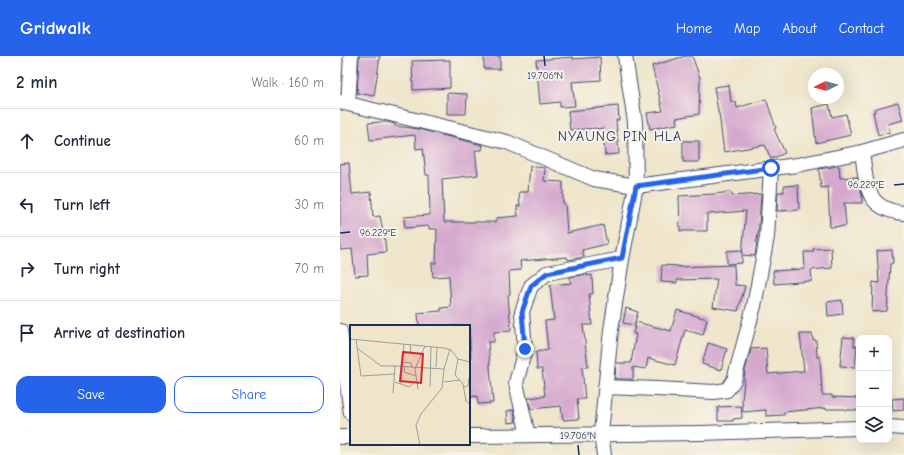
<!DOCTYPE html>
<meta charset="utf-8">
<style>
:root{--surface:#fff;--page:#f2f2f3;--text:#1f2937;--muted:#747a83;--line:#e0e1e3;--accent:#2563eb}
body{margin:0;font-family:"Comic Neue",sans-serif;background:var(--page);color:var(--text)}
.controls{position:absolute;right:12px;bottom:12px;display:grid;overflow:hidden;border-radius:8px;box-shadow:0 4px 16px #0002}
.controls button{width:36px;height:36px;display:grid;place-items:center;padding:0;border:0;border-bottom:1px solid var(--line);background:var(--surface);color:var(--text);font:20px sans-serif}
.compass{position:absolute;left:468px;top:12px;width:36px;height:36px;border-radius:50%;background:var(--surface);box-shadow:0 4px 16px #0002;rotate:265deg}
.stop{position:absolute;width:12px;height:12px;margin:-9px;border:3px solid #2563eb;border-radius:50%;background:#fff}
.stop.end{background:#2563eb;border-color:#fff;box-shadow:0 1px 4px #0008}
.list{margin:0;padding:0;list-style:none}
h2{display:flex;justify-content:space-between;align-items:center;height:52px;margin:0;padding:0 16px;font-size:17px}
h2 small{font-size:13px;font-weight:400;color:var(--muted)}
.list li{display:grid;grid-template-columns:26px 1fr auto;gap:12px;align-items:center;box-sizing:border-box;height:64px;padding:0 16px;border-top:1px solid var(--line)}
.list b{display:block;font-size:15px;white-space:nowrap}
.list em{font-size:13px;font-style:normal;color:var(--muted)}
.actions{display:flex;gap:8px;padding:12px 16px}
.actions a{flex:1;padding:9px 0;border:1px solid var(--accent);border-radius:12px;text-align:center;font-size:14px;color:var(--accent)}
.actions .main{background:var(--accent);color:#fff}
.icon{flex:none;width:22px;height:22px;fill:none;stroke:currentColor;stroke-width:2;stroke-linecap:round;stroke-linejoin:round}
.map{position:relative;flex:none;width:564px;height:399px;overflow:hidden}
header{display:flex;align-items:center;gap:24px;box-sizing:border-box;height:56px;padding:0 20px;background:var(--accent);color:#fff}
header strong{font-size:19px}
nav{display:flex;gap:22px;margin-inline-start:auto;font-size:14px}
main{display:flex}
aside{flex:1;background:var(--surface)}
.map>svg:first-child{display:block}
.building{fill:#d5a9ce}
.lines{fill:none;stroke-linecap:round;stroke-linejoin:round}
.minor-casing{stroke:#3b4a6e;stroke-width:16}
.minor{stroke:#fff;stroke-width:14}
.route{stroke:#2563eb;stroke-width:5}
.ticks{fill:none;stroke:#1b2f5e;stroke-width:1.5}
.labels{text-anchor:middle;dominant-baseline:central;stroke-width:4;stroke-linejoin:round;paint-order:stroke}
.quarter-label{font-size:14px;letter-spacing:1px;fill:#1b2f5e;stroke:#f7f3e8}
.inset-road{fill:none;stroke:#9a9c9f;stroke-width:1}
.view{fill:#d62828;fill-opacity:0.15;stroke:#d62828;stroke-width:2}
.inset-edge{fill:none;stroke:#1b2f5e;stroke-width:2}
.ticks-label{font-size:10px;text-anchor:middle;fill:#1b2f5e;stroke:#f7f3e8;stroke-width:4;stroke-linejoin:round;paint-order:stroke}
</style>
<header>
<strong>Gridwalk</strong>
<nav><a>Home</a><a>Map</a><a>About</a><a>Contact</a></nav>
</header>
<main>
<aside>
<h2>2 min<small>Walk · 160 m</small></h2>
<ul class="list">
<li><svg class="icon" aria-label="ahead" viewBox="0 0 24 24"><path d="M12 20V5M6 11l6-6 6 6"/></svg><div><b>Continue</b></div><em>60 m</em></li>
<li><svg class="icon" aria-label="left" viewBox="0 0 24 24"><path d="M17 20v-9H6M10 6l-5 5 5 5"/></svg><div><b>Turn left</b></div><em>30 m</em></li>
<li><svg class="icon" aria-label="right" viewBox="0 0 24 24"><path d="M7 20v-9h11M14 6l5 5-5 5"/></svg><div><b>Turn right</b></div><em>70 m</em></li>
<li><svg class="icon" aria-label="arrive" viewBox="0 0 24 24"><path d="M6 21V4h12l-3 4 3 4H6"/></svg><div><b>Arrive at destination</b></div></li>
</ul>
<div class="actions"><a class="main">Save</a><a>Share</a></div>
</aside>
<div class="map">
<svg width="564" height="399" viewBox="0 0 564 399">
<rect width="100%" height="100%" fill="#f7f3e8"/>
<filter id="ink" filterUnits="userSpaceOnUse"><feTurbulence type="fractalNoise" baseFrequency=".025" numOctaves="2"/><feDisplacementMap in="SourceGraphic" scale="8" xChannelSelector="R" yChannelSelector="G"/><feConvolveMatrix kernelMatrix="1 2 1 2 8 2 1 2 1" color-interpolation-filters="sRGB"/></filter>
<filter id="wash" filterUnits="userSpaceOnUse"><feTurbulence type="fractalNoise" baseFrequency=".012" numOctaves="4" result="noise"/><feDisplacementMap in="SourceGraphic" scale="16" xChannelSelector="R" yChannelSelector="G"/><feGaussianBlur stdDeviation="0.9" result="paint"/><feColorMatrix in="noise" values="0 0 0 0 0 0 0 0 0 0 0 0 0 0 0 0 0 1.4 0 .05"/><feComposite in="paint" operator="in"/></filter>
<g filter="url(#wash)">
<rect width="100%" height="100%" fill="#efe5ca"/>
<g id="blocks">
<path class="building" d="M 19,0 L 40,0 L 34,40 L 17,37 Z
M 144,0 L 160,0 L 160,13 L 144,13 Z
M 345,0 L 352,0 L 360,22 L 359,58 L 336,62 L 337,68 L 310,73 L 307,57 L 323,55 L 312,10 Z
M 233,1 L 233,3 L 260,1 L 261,24 L 232,26 L 235,50 L 220,51 L 220,46 L 200,48 L 196,4 Z
M 110,4 L 110,32 L 73,34 L 72,5 Z
M 389,29 L 391,46 L 396,46 L 397,52 L 426,43 L 436,72 L 434,73 L 445,97 L 431,103 L 425,89 L 384,96 L 379,57 L 378,57 L 378,55 L 374,31 Z
M 107,37 L 127,38 L 126,58 L 107,58 Z
M 558,46 L 563,64 L 548,68 L 550,76 L 538,79 L 533,56 L 535,56 L 534,53 Z
M 489,48 L 492,61 L 506,58 L 511,79 L 476,87 L 472,52 Z
M 278,50 L 279,64 L 276,64 L 279,98 L 265,99 L 263,72 L 256,73 L 256,72 L 230,74 L 228,55 Z
M 41,66 L 47,66 L 55,68 L 55,70 L 78,73 L 143,89 L 142,94 L 135,94 L 138,119 L 102,123 L 104,166 L 156,166 L 156,162 L 178,160 L 177,150 L 180,150 L 179,136 L 188,136 L 190,110 L 205,112 L 204,125 L 223,126 L 223,148 L 225,148 L 227,177 L 263,169 L 267,188 L 242,194 L 244,201 L 228,204 L 227,201 L 180,205 L 181,214 L 169,215 L 170,238 L 168,239 L 171,275 L 154,276 L 154,286 L 148,286 L 153,347 L 138,348 L 137,340 L 129,341 L 129,301 L 131,301 L 129,270 L 79,270 L 78,257 L 101,255 L 101,252 L 111,251 L 109,220 L 93,221 L 92,207 L 96,207 L 97,173 L 89,173 L 89,170 L 65,172 L 64,161 L 90,159 L 89,119 L 86,119 L 83,92 L 76,93 L 75,79 L 30,84 L 28,67 Z
M 343,85 L 359,85 L 359,106 L 343,106 Z
M 9,107 L 12,138 L 31,136 L 33,161 L 40,160 L 43,176 L 44,176 L 46,196 L 27,198 L 28,219 L 15,220 L 12,193 L 0,194 L 0,108 Z
M 499,110 L 500,122 L 517,121 L 522,139 L 522,147 L 504,147 L 506,170 L 490,171 L 488,131 L 481,132 L 479,113 Z
M 458,129 L 459,154 L 437,155 L 438,136 L 444,136 L 444,130 Z
M 391,136 L 392,140 L 421,138 L 419,169 L 415,200 L 402,199 L 402,207 L 387,208 L 387,195 L 402,194 L 402,198 L 406,155 L 367,158 L 367,175 L 340,175 L 339,140 L 374,138 Z
M 491,192 L 492,212 L 471,214 L 472,225 L 434,228 L 433,215 L 465,213 L 464,196 L 473,196 L 473,193 Z
M 552,194 L 553,207 L 550,208 L 547,255 L 532,256 L 533,226 L 539,227 L 537,195 Z
M 322,209 L 338,210 L 338,211 L 394,209 L 395,229 L 405,230 L 398,255 L 373,251 L 377,223 L 337,224 L 337,227 L 321,226 Z
M 247,218 L 247,220 L 252,219 L 253,238 L 249,238 L 252,269 L 243,269 L 248,311 L 242,311 L 245,343 L 237,343 L 239,363 L 223,364 L 221,350 L 191,353 L 188,342 L 205,340 L 202,313 L 197,313 L 196,296 L 208,294 L 205,265 L 214,264 L 210,229 L 231,227 L 230,221 Z
M 502,244 L 503,258 L 488,260 L 487,246 Z
M 286,252 L 298,256 L 294,269 L 283,267 Z
M 337,254 L 367,263 L 363,279 L 345,274 L 335,309 L 308,302 L 306,313 L 293,311 L 293,323 L 275,323 L 276,307 L 291,307 L 296,278 L 293,278 L 296,266 L 331,275 Z
M 460,278 L 472,278 L 473,284 L 476,284 L 477,301 L 480,301 L 482,339 L 492,339 L 492,341 L 519,342 L 519,354 L 505,354 L 505,353 L 485,353 L 486,352 L 444,356 L 444,359 L 426,360 L 426,354 L 403,356 L 402,344 L 405,315 L 411,293 L 426,292 L 428,318 L 464,315 Z
M 503,281 L 514,282 L 514,290 L 517,290 L 515,311 L 500,310 Z
M 368,287 L 387,293 L 381,314 L 362,308 Z
M 564,342 L 564,354 L 553,355 L 552,343 Z
M 401,350 L 402,362 L 393,363 L 393,365 L 378,365 L 378,351 Z
M 174,354 L 176,366 L 168,367 L 167,355 Z"/>
</g>
</g>
<g filter="url(#ink)">
<use href="#blocks" fill-opacity="0" stroke="#3b4a6e" stroke-width="1"/>
<g class="lines">
<defs>
<path id="minor" d="M 0,46 L 167,86 L 254,123 L 296,130 L 457,109 L 522,96 L 564,84
M 8,48 L 11,0
M 522,96 C 527,128 524,153 564,157
M 0,275 L 11,357
M 265,331 L 317,333 L 374,336 L 387,334 L 394,324 L 414,250 L 427,181 L 431,112
M 549,371 L 564,372
M 188,379 L 176,327 L 185,293 L 182,256 L 191,230 L 207,217 L 282,203
M 129,380 L 361,377 L 519,372
M 0,381 L 11,381
M 264,399 L 261,378 L 271,274 L 282,203 L 296,130 L 295,66 L 285,0"/>
</defs>
<use href="#minor" class="minor-casing"/>
<use href="#minor" class="minor"/>
</g>
</g>
<g class="lines" filter="url(#ink)">
<path class="route" d="M 185,293 L 182,256 L 191,230 L 207,217 L 282,202 L 296,130 L 431,112"/>
</g>
<path class="ticks" d="M 204,0 L 205,10M 554,129 L 564,128M 0,177 L 10,176M 238,389 L 239,399"/>
<g class="labels">
<g class="quarter-label">
<text x="280" y="80">NYAUNG PIN HLA</text>
</g>
</g>
<g transform="translate(10 269)">
<rect width="120" height="120" fill="#efe5ca"/>
<path class="inset-road" d="M 0,14 L 94,23 L 101,25 L 108,34 L 120,37M 6,14 L 11,51 L 45,49M 7,23 L 31,41 L 45,41M 54,28 L 61,27 L 60,19M 108,34 L 105,50 L 113,59 L 116,76 L 120,79M 53,37 L 61,38 L 62,43M 55,41 L 54,47 L 66,51M 86,42 L 87,22M 45,57 L 59,62 L 66,56M 94,57 L 110,55M 51,59 L 54,19M 80,62 L 81,22M 114,62 L 118,61 L 119,53M 68,64 L 65,44 L 75,21M 43,68 L 45,41 L 94,44M 70,120 L 66,100 L 71,89 L 92,63 L 94,44 L 100,24"/>
<path class="view" d="M 53,27 L 73,29 L 71,58 L 50,56 Z"/>
<rect width="120" height="120" class="inset-edge"/>
</g>
<g class="ticks-label">
<text x="205" y="23">19.706°N</text>
<text x="526" y="132">96.229°E</text>
<text x="38" y="180">96.229°E</text>
<text x="238" y="383">19.706°N</text>
</g>
</svg>
<div class="controls">
<button>+</button>
<button>−</button>
<button><svg class="icon" aria-label="layers" viewBox="0 0 24 24"><path d="M12 4l9 5-9 5-9-5zM3 14l9 5 9-5"/></svg></button>
</div>
<svg class="compass" viewBox="-18 -18 36 36"><path d="M0-13l5 13h-10z" fill="#e53935"/><path d="M0 13l5-13h-10z" fill="#747a83"/></svg>
<div class="stop" style="left:431px;top:112px"></div>
<div class="stop end" style="left:185px;top:293px"></div>
</div>
</main>
